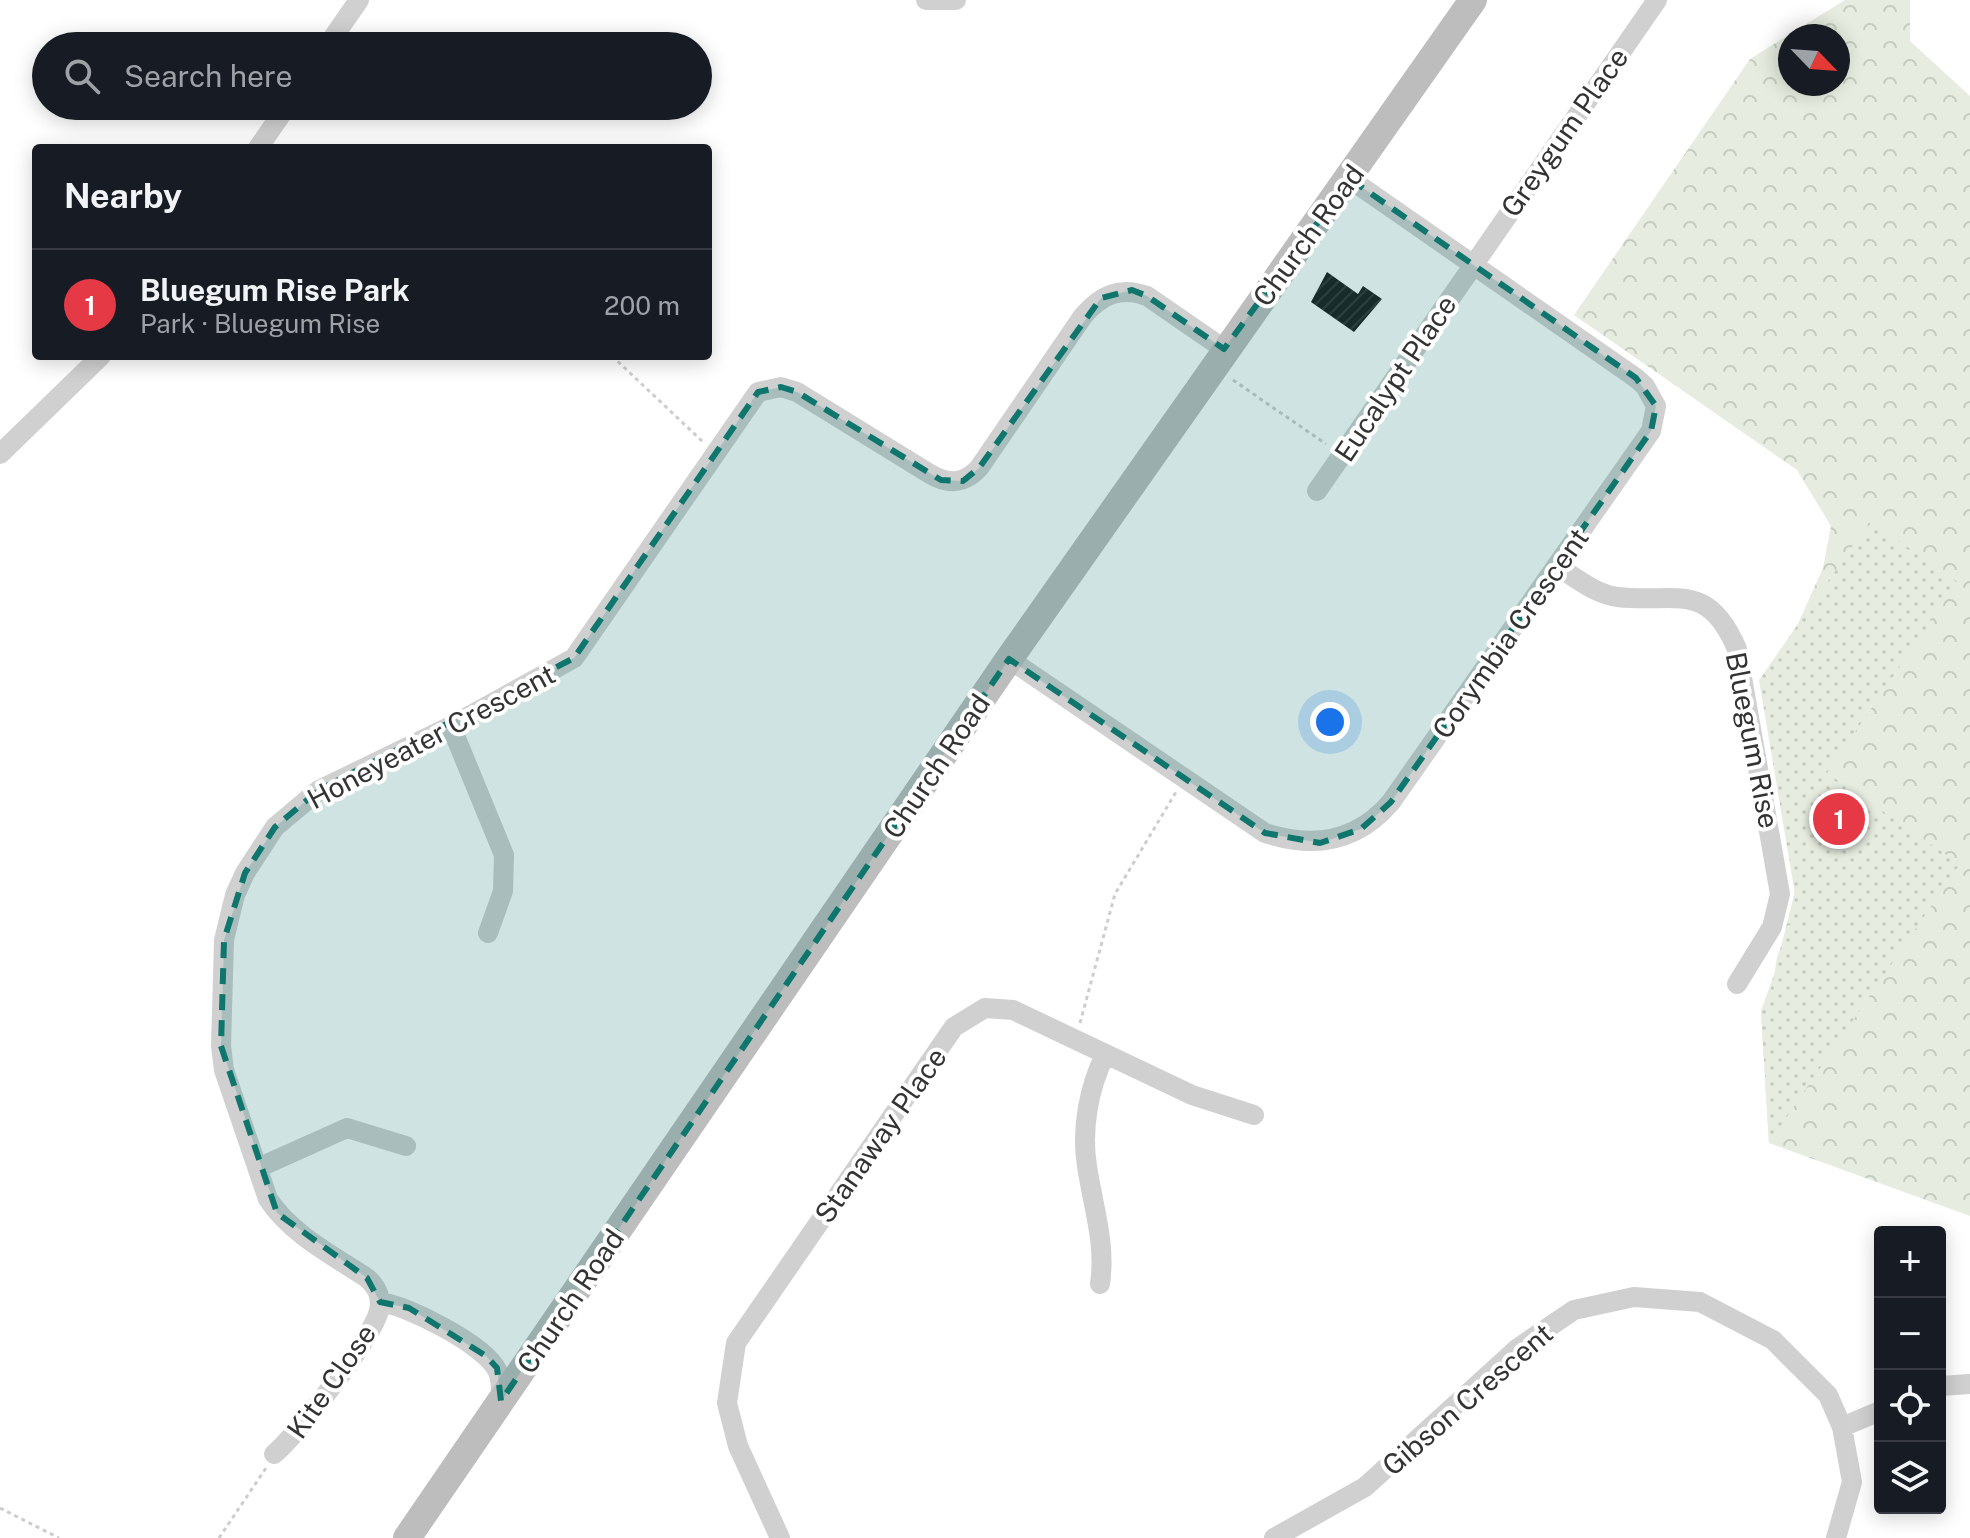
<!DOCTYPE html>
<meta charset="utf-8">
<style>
:root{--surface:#171b24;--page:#20242c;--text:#f1f3f6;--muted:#9ea1a6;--line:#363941;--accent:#e63946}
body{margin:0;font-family:"Public Sans",sans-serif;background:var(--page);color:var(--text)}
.controls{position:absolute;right:24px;bottom:24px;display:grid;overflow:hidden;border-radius:8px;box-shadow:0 4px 20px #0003}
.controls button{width:72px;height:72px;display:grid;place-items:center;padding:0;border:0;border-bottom:2px solid var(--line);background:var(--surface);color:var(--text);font:40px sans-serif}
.compass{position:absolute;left:1778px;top:24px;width:72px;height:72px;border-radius:50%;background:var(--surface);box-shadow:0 4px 20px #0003;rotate:115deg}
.you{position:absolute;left:1330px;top:722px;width:28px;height:28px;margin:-20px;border:6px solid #fff;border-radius:50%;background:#1a73e8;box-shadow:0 0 0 12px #1a73e833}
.badge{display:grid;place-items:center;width:52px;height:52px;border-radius:50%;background:var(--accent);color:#fff;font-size:26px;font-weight:700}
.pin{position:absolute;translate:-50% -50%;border:4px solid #fff;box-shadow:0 2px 8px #0006}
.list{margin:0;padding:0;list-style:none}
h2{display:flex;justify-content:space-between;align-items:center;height:104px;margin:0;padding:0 32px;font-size:34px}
h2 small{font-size:26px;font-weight:400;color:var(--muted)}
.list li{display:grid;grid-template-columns:52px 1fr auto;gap:24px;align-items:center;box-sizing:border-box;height:112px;padding:0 32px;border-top:2px solid var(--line)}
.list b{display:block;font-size:30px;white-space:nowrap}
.list p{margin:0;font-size:26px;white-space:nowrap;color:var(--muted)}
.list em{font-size:26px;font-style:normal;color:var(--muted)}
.icon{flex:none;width:44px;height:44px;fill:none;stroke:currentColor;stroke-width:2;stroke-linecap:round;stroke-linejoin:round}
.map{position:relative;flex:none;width:1970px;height:1538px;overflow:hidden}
.search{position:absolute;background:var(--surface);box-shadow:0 4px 20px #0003;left:32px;top:32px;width:680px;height:88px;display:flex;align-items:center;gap:20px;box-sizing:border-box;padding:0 28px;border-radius:44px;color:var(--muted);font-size:30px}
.panel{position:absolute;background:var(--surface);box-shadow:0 4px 20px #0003;left:32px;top:144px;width:680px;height:216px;border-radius:8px}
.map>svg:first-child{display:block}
.forest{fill:url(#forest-crowns);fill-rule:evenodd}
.park{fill:url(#park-dots)}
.building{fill:url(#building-hatch)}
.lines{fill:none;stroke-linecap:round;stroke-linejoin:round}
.path{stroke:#cdcdcd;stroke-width:3;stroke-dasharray:4 4;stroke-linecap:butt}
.minor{stroke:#d0d0d0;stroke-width:20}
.secondary{stroke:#bdbdbd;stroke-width:28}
.marked{fill:#0f766e;fill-opacity:0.2;stroke:#0f766e;stroke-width:6;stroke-dasharray:16 10;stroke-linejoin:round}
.labels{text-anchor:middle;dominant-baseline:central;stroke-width:8;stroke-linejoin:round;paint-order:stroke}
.street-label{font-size:28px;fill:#333;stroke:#fff}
</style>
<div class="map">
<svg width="1970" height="1538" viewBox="0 0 1970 1538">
<defs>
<pattern id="forest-crowns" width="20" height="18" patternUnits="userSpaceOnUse" patternTransform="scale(2)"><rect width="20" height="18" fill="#e6ecdf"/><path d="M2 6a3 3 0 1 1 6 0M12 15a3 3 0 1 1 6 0" fill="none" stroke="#c6cbc0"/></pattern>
<pattern id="park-dots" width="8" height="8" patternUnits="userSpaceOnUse" patternTransform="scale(2)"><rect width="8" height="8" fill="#e6ecdf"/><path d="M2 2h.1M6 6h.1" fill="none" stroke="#c6cbc0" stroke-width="1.8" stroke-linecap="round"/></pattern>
<pattern id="building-hatch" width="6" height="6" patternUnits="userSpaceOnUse" patternTransform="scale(2)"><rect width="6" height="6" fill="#1a1a1a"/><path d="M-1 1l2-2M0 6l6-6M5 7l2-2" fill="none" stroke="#333"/></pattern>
</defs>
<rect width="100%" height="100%" fill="#fff"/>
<path class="forest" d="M 1845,0 L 1910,0 L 1910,41 L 1970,96 L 1970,1216 L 1769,1143 L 1761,1011 L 1775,972 L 1803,858 L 1797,626 L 1823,568 L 1831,526 L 1797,470 L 1574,315 L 1750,59 ZM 1790,36 L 1838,36 L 1838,84 L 1790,84 Z"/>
<path class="park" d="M 1870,521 L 1958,582 L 1827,773 L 1960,864 L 1769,1143 L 1761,1011 L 1773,983 L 1777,957 L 1793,917 L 1795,894 L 1759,680 Z"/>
<path class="building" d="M 1327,272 L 1358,294 L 1363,286 L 1382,299 L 1354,332 L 1311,302 Z"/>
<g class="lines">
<path class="path" d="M 612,356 L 703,442
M 1233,380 L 1326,444
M 1080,1023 L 1115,894 L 1176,792
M 0,1508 L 59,1538
M 219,1538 L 266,1468"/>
<path class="minor" d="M 926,0 L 956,0
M 327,46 L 359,0
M 258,148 L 287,106
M 0,454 L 101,356
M 1317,491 L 1657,0
M 1557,566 C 1576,578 1595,594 1618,597 C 1675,604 1707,579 1737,649 L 1780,894 L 1772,927 L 1737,984
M 1009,659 L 1265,833 C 1314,849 1357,842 1391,802 L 1651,431 L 1656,406 L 1645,386 L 1636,378 L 1350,179
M 451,726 L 504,855 L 503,891 L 488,933
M 258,1168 L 347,1128 L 406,1146
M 1100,1284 C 1106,1242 1093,1207 1087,1166 C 1081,1129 1089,1087 1105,1055
M 380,1302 C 407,1305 485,1345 497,1370 C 502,1379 501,1391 501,1401
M 1940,1386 L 1970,1384
M 1842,1427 L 1880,1411
M 274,1454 C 297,1435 372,1338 379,1311 C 382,1297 377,1287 367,1278 C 332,1255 291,1234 268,1199 L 224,1070 L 221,1046 L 224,940 L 235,895 L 245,873 L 275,827 L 319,790 L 451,726 L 574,658 L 758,392 L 781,387 L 797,392 L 930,474 C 949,485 964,484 979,468 L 1083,316 C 1101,295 1120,286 1147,296 L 1224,349
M 780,1538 L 738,1446 L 727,1403 L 736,1343 L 954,1027 L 985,1008 L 1013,1010 L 1192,1095 L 1254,1115
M 1274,1538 L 1365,1487 L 1518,1348 L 1574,1310 L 1634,1297 L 1700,1302 L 1773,1340 L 1828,1395 L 1842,1427 L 1852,1482 L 1836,1538"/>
<path class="secondary" d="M 407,1538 L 1009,659 L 1473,0"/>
</g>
<path class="marked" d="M 1350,179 L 1636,378 L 1656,406 L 1651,431 L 1391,802 L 1361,829 L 1320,843 L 1265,833 L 1009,659 L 501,1401 L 497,1368 L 486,1356 L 409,1308 L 380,1302 L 367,1278 L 277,1213 L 221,1046 L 224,940 L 245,873 L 275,827 L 319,790 L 574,658 L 758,392 L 781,387 L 797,392 L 941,480 L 963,481 L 979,468 L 1101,298 L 1132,290 L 1147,296 L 1224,349 Z"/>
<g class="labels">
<g class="street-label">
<text transform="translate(1564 132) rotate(-55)">Greygum Place</text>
<text transform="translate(1308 235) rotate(-54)">Church Road</text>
<text transform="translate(1395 378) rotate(-56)">Eucalypt Place</text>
<text transform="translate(1510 633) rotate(-55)">Corymbia Crescent</text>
<text transform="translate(431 736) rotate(-28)">Honeyeater Crescent</text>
<text transform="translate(1753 740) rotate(79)">Bluegum Rise</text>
<text transform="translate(936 766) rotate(-56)">Church Road</text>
<text transform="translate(880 1135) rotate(-55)">Stanaway Place</text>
<text transform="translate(570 1301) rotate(-56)">Church Road</text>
<text transform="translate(331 1381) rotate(-55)">Kite Close</text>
<text transform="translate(1467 1399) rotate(-41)">Gibson Crescent</text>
</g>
</g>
</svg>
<div class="controls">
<button>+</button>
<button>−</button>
<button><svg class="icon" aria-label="locate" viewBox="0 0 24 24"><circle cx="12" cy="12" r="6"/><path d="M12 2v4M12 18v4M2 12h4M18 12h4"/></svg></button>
<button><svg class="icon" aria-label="layers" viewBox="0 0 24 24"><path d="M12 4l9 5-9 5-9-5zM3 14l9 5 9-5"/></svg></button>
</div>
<svg class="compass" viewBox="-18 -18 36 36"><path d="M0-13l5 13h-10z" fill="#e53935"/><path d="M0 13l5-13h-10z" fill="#9ea1a6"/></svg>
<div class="you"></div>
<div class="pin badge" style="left:1839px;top:819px">1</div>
<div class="search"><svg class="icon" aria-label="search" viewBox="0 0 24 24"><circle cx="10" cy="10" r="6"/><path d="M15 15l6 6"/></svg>Search here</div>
<section class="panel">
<h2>Nearby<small></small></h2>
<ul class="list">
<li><span class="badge">1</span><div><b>Bluegum Rise Park</b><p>Park · Bluegum Rise</p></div><em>200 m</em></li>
</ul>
</section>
</div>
